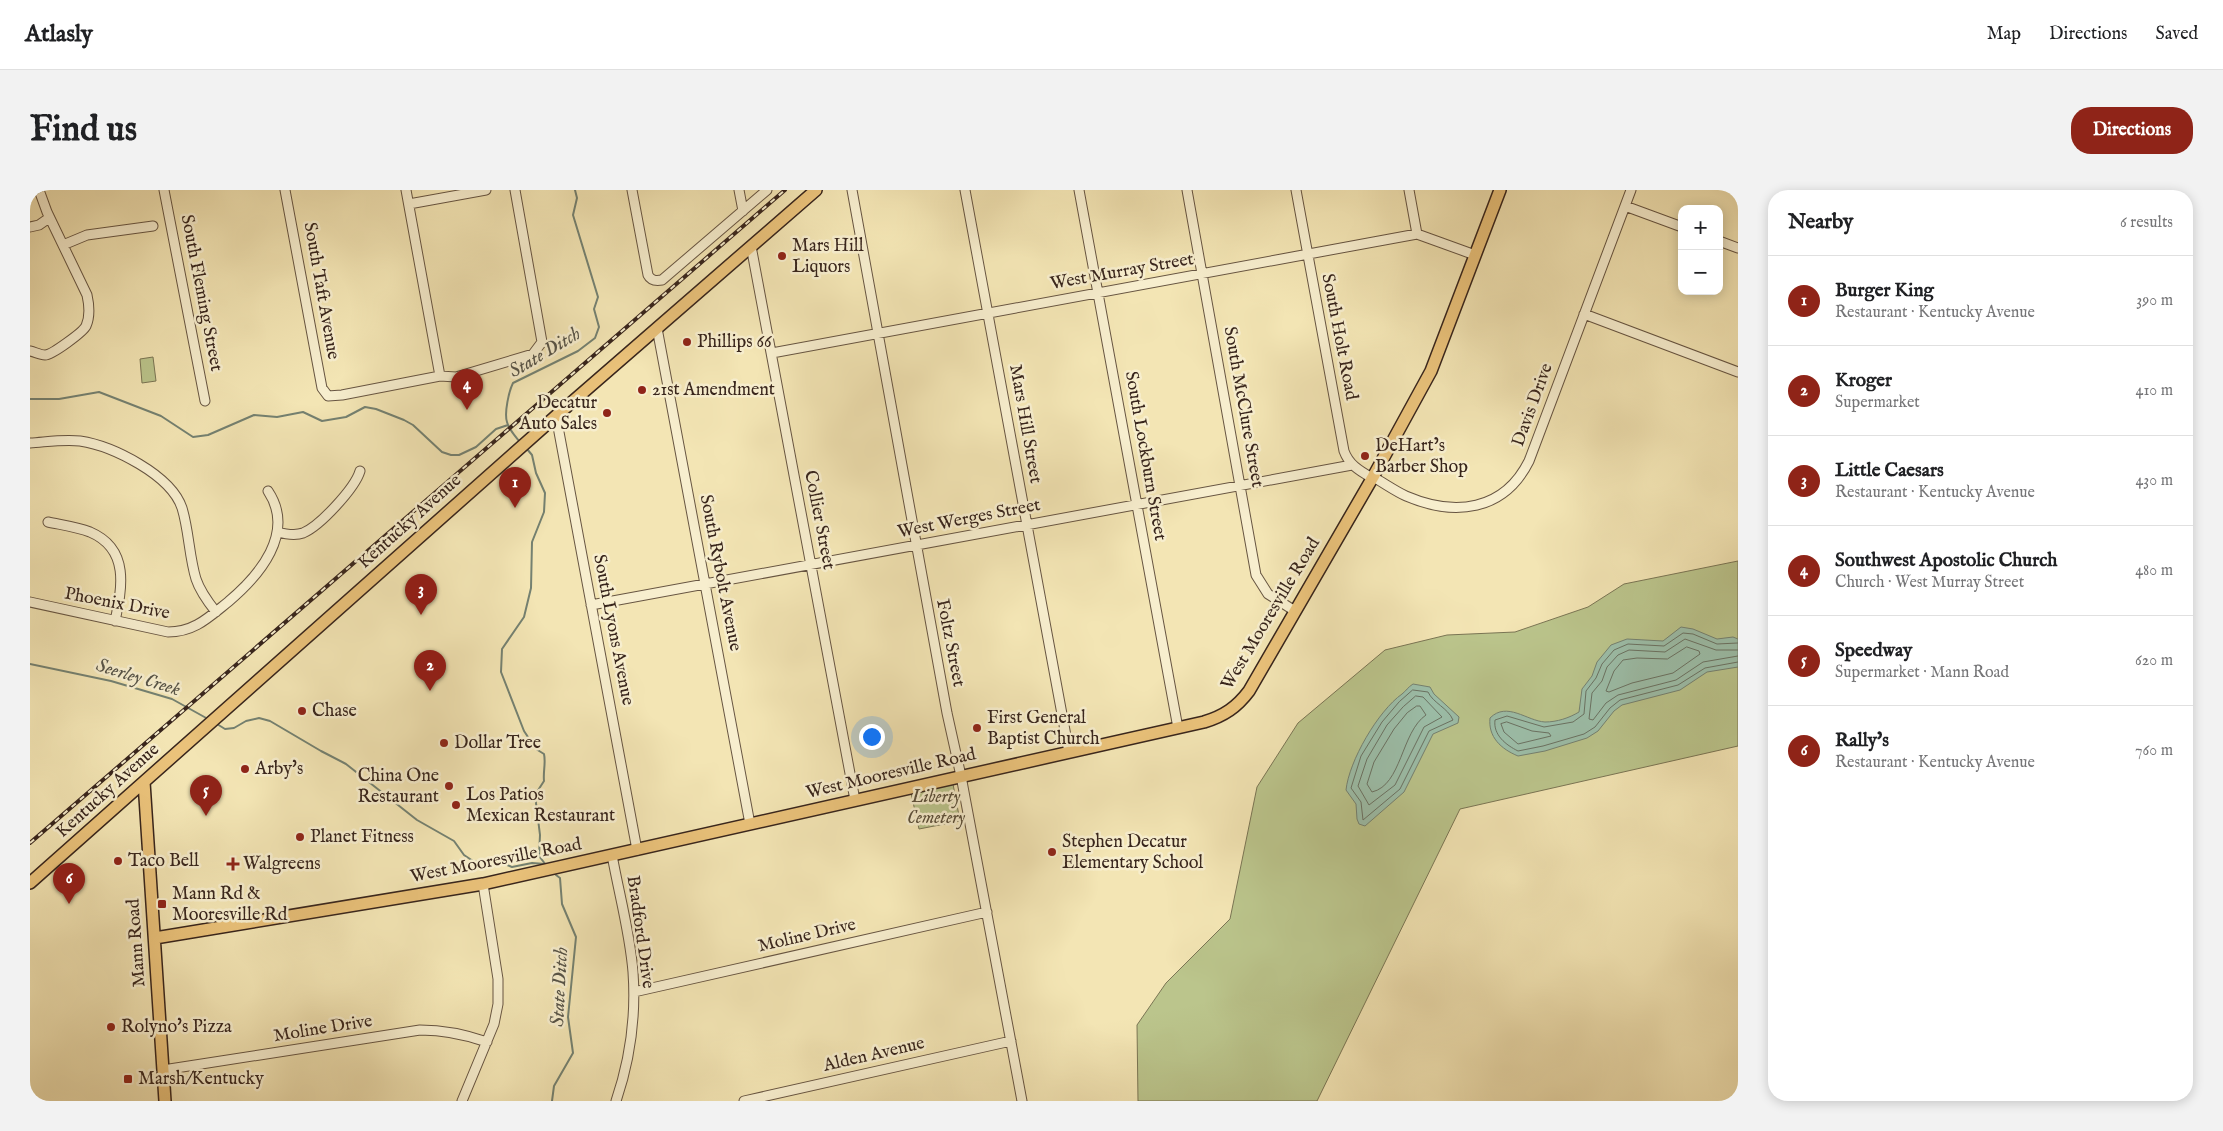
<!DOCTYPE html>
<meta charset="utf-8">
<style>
:root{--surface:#fff;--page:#f2f2f2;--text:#202124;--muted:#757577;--line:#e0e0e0;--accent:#8f2418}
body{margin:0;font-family:"IM FELL English",serif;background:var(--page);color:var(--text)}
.controls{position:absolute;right:15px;top:15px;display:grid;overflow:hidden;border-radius:10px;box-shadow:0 2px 12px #0003}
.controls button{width:45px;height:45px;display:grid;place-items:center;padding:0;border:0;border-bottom:1px solid var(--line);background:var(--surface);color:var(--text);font:25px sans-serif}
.you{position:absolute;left:841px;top:546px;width:18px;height:18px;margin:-12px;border:4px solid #fff;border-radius:50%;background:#1a73e8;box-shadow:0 0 0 8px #1a73e833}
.badge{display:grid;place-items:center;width:32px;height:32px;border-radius:50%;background:var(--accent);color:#fff;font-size:16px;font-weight:700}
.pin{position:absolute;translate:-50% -41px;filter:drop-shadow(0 1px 2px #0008)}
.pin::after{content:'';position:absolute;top:26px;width:18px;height:15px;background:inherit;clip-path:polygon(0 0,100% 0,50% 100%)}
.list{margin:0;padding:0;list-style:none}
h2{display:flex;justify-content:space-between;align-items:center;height:65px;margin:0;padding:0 20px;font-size:21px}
h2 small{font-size:16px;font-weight:400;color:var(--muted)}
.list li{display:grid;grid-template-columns:32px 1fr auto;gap:15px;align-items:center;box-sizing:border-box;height:90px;padding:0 20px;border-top:1px solid var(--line)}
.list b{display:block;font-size:19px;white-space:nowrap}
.list p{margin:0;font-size:16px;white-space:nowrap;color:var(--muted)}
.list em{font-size:16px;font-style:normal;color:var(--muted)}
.map{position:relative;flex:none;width:1708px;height:911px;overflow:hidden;border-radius:20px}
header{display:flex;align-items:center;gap:30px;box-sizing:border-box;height:70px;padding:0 25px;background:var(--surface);border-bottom:1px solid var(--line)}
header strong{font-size:24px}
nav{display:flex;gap:28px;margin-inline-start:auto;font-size:18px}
.intro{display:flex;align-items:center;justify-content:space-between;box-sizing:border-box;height:120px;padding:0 30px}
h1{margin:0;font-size:35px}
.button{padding:12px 22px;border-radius:20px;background:var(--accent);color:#fff;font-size:18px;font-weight:700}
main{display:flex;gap:30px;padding:0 30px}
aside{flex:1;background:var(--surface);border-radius:20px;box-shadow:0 2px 12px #0003}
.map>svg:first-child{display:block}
.green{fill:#bbc58c;stroke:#7a7554}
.water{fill:#9cbfaa;stroke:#748171}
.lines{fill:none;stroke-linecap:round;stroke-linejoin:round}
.shore{stroke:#6a7263;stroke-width:1}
.stream{stroke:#748171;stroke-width:2}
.minor-casing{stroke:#675542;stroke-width:11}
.major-casing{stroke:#38251c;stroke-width:14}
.minor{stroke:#f7eece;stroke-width:9}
.major{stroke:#eac27a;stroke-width:11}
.rail-casing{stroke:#38251c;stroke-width:4}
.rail{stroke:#f7eece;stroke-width:2;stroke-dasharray:5.5;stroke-linecap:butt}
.poi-dot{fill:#8f2418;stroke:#f7eece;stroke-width:2}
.labels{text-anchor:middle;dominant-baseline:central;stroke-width:5;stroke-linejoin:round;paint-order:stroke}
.poi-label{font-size:18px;fill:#38251c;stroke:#f7eece;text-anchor:start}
.street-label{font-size:18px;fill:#38251c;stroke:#f7eece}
.park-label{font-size:18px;font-style:italic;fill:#594d38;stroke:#f7eece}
.water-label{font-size:19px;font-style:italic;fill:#565347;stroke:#f7eece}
</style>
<header>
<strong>Atlasly</strong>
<nav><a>Map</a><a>Directions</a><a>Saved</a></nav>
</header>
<div class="intro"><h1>Find us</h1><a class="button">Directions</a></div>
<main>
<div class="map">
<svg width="1708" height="911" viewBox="0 0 1708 911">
<rect width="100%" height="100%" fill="#f3e5b4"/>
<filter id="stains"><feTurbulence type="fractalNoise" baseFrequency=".004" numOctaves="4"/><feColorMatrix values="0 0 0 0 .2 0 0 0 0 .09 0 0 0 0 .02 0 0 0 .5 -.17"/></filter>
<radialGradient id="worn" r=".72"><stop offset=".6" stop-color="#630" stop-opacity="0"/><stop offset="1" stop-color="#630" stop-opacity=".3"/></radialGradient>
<path class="green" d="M 123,167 L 126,191 L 112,193 L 110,169 Z
M 1708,371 L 1708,556 L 1430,619 L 1287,911 L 1108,911 L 1107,835 L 1136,793 L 1200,729 L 1227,597 L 1268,533 L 1355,460 L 1417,445 L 1485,442 L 1558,417 L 1594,394 Z
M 923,594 L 930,631 L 889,639 L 881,603 Z"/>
<path class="water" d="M 1651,437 L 1663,439 L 1687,449 L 1703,447 L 1708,449 L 1708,477 L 1677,482 L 1650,500 L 1592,515 L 1584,521 L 1568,541 L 1557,548 L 1515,561 L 1488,566 C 1471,559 1458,547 1460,528 C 1477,511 1497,531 1515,532 C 1527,532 1539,528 1549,522 L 1552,499 L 1562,486 L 1567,472 L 1581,455 L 1597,449 L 1633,451 Z
M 1383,494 L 1400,497 L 1404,504 L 1429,527 L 1428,533 L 1403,544 L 1374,602 L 1335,636 L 1329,634 L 1327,629 L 1326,614 L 1316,600 C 1319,571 1348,521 1372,504 C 1376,501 1378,497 1383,494 Z"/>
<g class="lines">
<path class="shore" d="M 1708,453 L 1687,454 L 1663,444 L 1653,443 L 1634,456 L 1598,454 L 1584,460 L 1572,474 L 1566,488 L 1556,501 L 1554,524 L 1543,532 L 1514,537 L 1477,526 L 1465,530 C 1463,545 1476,555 1488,561 L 1513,556 L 1554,544 L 1565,537 L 1580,518 L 1590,510 L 1648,495 L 1675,478 L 1708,472
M 1657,457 L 1669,461 L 1670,464 L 1643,483 L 1602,493 L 1579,502 L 1576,501 L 1584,481 L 1593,470 L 1607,468 L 1637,469 Z
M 1708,460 L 1686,460 L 1655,449 L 1635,462 L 1599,460 L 1588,465 L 1577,477 L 1572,491 L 1562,503 L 1559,529 L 1563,530 L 1576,513 L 1588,505 L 1646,490 L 1673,472 L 1708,466
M 1383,500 L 1398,502 C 1403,513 1418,518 1423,530 L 1399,541 L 1370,599 L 1333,630 L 1331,612 L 1321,598 L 1331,566 L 1352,532 L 1369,512 Z
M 1386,506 L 1393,507 L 1412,527 L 1394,537 L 1365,595 L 1339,615 L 1328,596 L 1337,569 L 1357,535 L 1373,517 Z
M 1387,516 L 1390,516 L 1396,525 C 1371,542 1372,595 1342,602 L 1337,594 L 1344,572 L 1364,539 L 1377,523 Z
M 1477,532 L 1502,541 L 1519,543 L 1521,546 L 1488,554 L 1474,542 L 1471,534 Z"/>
<path class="stream" d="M 0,209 L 29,209 L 69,202 L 131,226 L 163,247 L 178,245 L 224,225 L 247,227 L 273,222 L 292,231 L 316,227 L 335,217 L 346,219 L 374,230 L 383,235 L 412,262 L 421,265 L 429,265 L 446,257 L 466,239 L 478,235
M 490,252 C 485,246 479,240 477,232 C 474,223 479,201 483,193 L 548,161 L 565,148 L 569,137 L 564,119 L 568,107 L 543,25 L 547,8 L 545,0
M 497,259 L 502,265 L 506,283 L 515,303 L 514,322 L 502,352 L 501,398 L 494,427 L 472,459 L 471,482 L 494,541 L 506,559 L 514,564 C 516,573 513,581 514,591 L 505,605 L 510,645 L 509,666 L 516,675
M 0,474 L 81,491 L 142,509 L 178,529
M 187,534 L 195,539 L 204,538 L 216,531 L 229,528 L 240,531 L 291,561 L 316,574 L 387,630 L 424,651 L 434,665 L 443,671 L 472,673 L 482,677 L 502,673 L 515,674
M 522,911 L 524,896 L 543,863 L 538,827 L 546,747 L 532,714 L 530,688 L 526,685"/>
<defs>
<path id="minor" d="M 134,0 L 175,211
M 255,0 L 292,198 L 298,206 L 312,205 L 410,186 L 426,187 L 503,164 L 512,152 L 485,0
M 376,0 L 410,186
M 602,0 L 618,85 C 621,91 626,91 632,90 L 737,0
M 709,0 L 713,21
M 822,0 L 917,523 L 931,586 L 992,911
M 935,0 L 1039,562
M 1049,0 L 1148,538
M 1157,0 L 1226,385 L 1238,404 L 1265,421
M 1266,0 L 1314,261 C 1319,275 1330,281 1342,288
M 1379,0 L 1387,44
M 379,14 L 456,0
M 1595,16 L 1652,37
M 0,37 L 9,35 L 19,28
M 1689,51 L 1708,58
M 33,55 L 57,45 L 123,36
M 721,56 L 825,610
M 1554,124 L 1708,182
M 627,138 L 720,634
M 0,161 C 5,162 10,165 15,165 C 22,165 53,142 56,136 C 60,127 59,114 57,105 L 17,22 L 9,0
M 742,163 L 1387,44 L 1445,65
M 526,226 L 607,660
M 0,253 C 16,252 34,249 50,251 C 83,256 141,285 152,318 C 159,341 159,366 166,389 C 170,401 178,412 186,422
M 1343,287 C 1354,293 1365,301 1376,306 C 1425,327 1474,321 1499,271 L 1601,0
M 18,332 C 32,335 47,337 60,342 C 100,359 92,398 85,431
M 247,342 C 255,344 265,346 273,343 C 290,336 325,298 330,281
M 0,412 L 138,442 C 164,442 178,428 198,412 C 229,386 266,343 238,301
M 561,415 L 1322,275
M 582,665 C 589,704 600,743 603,782 C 606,825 600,870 586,911
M 604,802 L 957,722
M 133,880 L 390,840 C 414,840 434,844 457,852
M 432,911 L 464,834 L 468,814 L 468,789 L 453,694
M 714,911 L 981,851"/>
<path id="major" d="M 114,592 L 135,911
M 0,693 L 526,226 L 786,0
M 125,748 L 453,694 L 1174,532 C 1194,526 1207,517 1219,501 L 1343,287 L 1401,181 L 1470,0"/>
</defs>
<use href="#minor" class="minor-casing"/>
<use href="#major" class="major-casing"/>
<use href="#minor" class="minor"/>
<use href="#major" class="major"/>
<defs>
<path id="rail" d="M 0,653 L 755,0"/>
</defs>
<use href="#rail" class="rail-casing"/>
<use href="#rail" class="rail"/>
</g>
<g class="poi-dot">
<circle cx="752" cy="66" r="5"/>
<circle cx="657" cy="152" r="5"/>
<circle cx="612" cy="200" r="5"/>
<circle cx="577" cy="223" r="5"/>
<circle cx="1335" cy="266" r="5"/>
<circle cx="272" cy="521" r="5"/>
<circle cx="947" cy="538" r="5"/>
<circle cx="414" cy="553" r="5"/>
<circle cx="215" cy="579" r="5"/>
<circle cx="419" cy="596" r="5"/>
<circle cx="426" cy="615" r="5"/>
<circle cx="270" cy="647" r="5"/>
<circle cx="1022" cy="662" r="5"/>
<circle cx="88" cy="671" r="5"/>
<path d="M200.5 666.5h5v5h5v5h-5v5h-5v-5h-5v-5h5z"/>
<rect x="127" y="709" width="10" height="10" rx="2.5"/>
<circle cx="81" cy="837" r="5"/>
<rect x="93" y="884" width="10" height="10" rx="2.5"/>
</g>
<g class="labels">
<g class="poi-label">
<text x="762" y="56">Mars Hill<tspan x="762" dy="21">Liquors</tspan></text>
<text x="667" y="152">Phillips 66</text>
<text x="622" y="200">21st Amendment</text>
<text x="567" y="213" text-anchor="end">Decatur<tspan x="567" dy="21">Auto Sales</tspan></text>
<text x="1345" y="256">DeHart’s<tspan x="1345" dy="21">Barber Shop</tspan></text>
<text x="282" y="521">Chase</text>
<text x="957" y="528">First General<tspan x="957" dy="21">Baptist Church</tspan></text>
<text x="424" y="553">Dollar Tree</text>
<text x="225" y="579">Arby's</text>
<text x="409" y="586" text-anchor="end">China One<tspan x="409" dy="21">Restaurant</tspan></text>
<text x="436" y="605">Los Patios<tspan x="436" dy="21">Mexican Restaurant</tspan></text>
<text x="280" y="647">Planet Fitness</text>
<text x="1032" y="652">Stephen Decatur<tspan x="1032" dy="21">Elementary School</tspan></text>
<text x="98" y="671">Taco Bell</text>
<text x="213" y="674">Walgreens</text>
<text x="142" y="704">Mann Rd &amp;<tspan x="142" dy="21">Mooresville Rd</tspan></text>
<text x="91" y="837">Rolyno's Pizza</text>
<text x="108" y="889">Marsh/Kentucky</text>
</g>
<g class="street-label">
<text transform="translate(1092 82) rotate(-10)">West Murray Street</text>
<text transform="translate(291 101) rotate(80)">South Taft Avenue</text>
<text transform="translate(171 103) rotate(79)">South Fleming Street</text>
<text transform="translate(1309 147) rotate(79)">South Holt Road</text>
<text transform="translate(1503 215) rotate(-70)">Davis Drive</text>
<text transform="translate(1213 217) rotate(80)">South McClure Street</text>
<text transform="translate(995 234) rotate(80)">Mars Hill Street</text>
<text transform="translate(1115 266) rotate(80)">South Lockburn Street</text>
<text transform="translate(939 329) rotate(-11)">West Werges Street</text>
<text transform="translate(789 330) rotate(79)">Collier Street</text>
<text transform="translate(380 332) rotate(-42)">Kentucky Avenue</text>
<text transform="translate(690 383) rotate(79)">South Rybolt Avenue</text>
<text transform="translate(87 414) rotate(11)">Phoenix Drive</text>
<text transform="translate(1241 424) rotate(-59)">West Mooresville Road</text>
<text transform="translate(583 440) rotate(79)">South Lyons Avenue</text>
<text transform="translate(920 453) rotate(79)">Foltz Street</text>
<text transform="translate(861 584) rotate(-13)">West Mooresville Road</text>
<text transform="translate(78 601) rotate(-42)">Kentucky Avenue</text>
<text transform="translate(466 671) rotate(-11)">West Mooresville Road</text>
<text transform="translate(610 742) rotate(82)">Bradford Drive</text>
<text transform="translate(777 746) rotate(-13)">Moline Drive</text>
<text transform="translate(107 753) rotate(-94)">Mann Road</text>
<text transform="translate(293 839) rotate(-9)">Moline Drive</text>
<text transform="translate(844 865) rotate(-13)">Alden Avenue</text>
</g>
<g class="park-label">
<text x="906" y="607">Liberty<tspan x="906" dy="21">Cemetery</tspan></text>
</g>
<g class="water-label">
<text transform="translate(515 163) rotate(-31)">State Ditch</text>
<text transform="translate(108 488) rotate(17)">Seerley Creek</text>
<text transform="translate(530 797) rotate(-87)">State Ditch</text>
</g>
</g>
<rect width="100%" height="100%" filter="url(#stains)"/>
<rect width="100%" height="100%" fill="url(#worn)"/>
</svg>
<div class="controls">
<button>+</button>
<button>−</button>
</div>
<div class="you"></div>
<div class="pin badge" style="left:485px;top:318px">1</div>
<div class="pin badge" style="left:400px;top:501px">2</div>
<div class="pin badge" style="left:391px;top:425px">3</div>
<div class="pin badge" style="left:437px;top:220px">4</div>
<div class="pin badge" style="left:176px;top:626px">5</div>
<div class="pin badge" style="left:39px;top:714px">6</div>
</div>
<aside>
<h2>Nearby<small>6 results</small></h2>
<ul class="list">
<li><span class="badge">1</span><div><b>Burger King</b><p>Restaurant · Kentucky Avenue</p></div><em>390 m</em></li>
<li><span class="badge">2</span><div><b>Kroger</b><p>Supermarket</p></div><em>410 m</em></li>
<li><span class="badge">3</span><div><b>Little Caesars</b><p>Restaurant · Kentucky Avenue</p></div><em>430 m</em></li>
<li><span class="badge">4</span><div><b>Southwest Apostolic Church</b><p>Church · West Murray Street</p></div><em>480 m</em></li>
<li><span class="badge">5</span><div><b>Speedway</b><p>Supermarket · Mann Road</p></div><em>620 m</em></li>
<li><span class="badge">6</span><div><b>Rally's</b><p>Restaurant · Kentucky Avenue</p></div><em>760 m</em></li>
</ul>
</aside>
</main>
